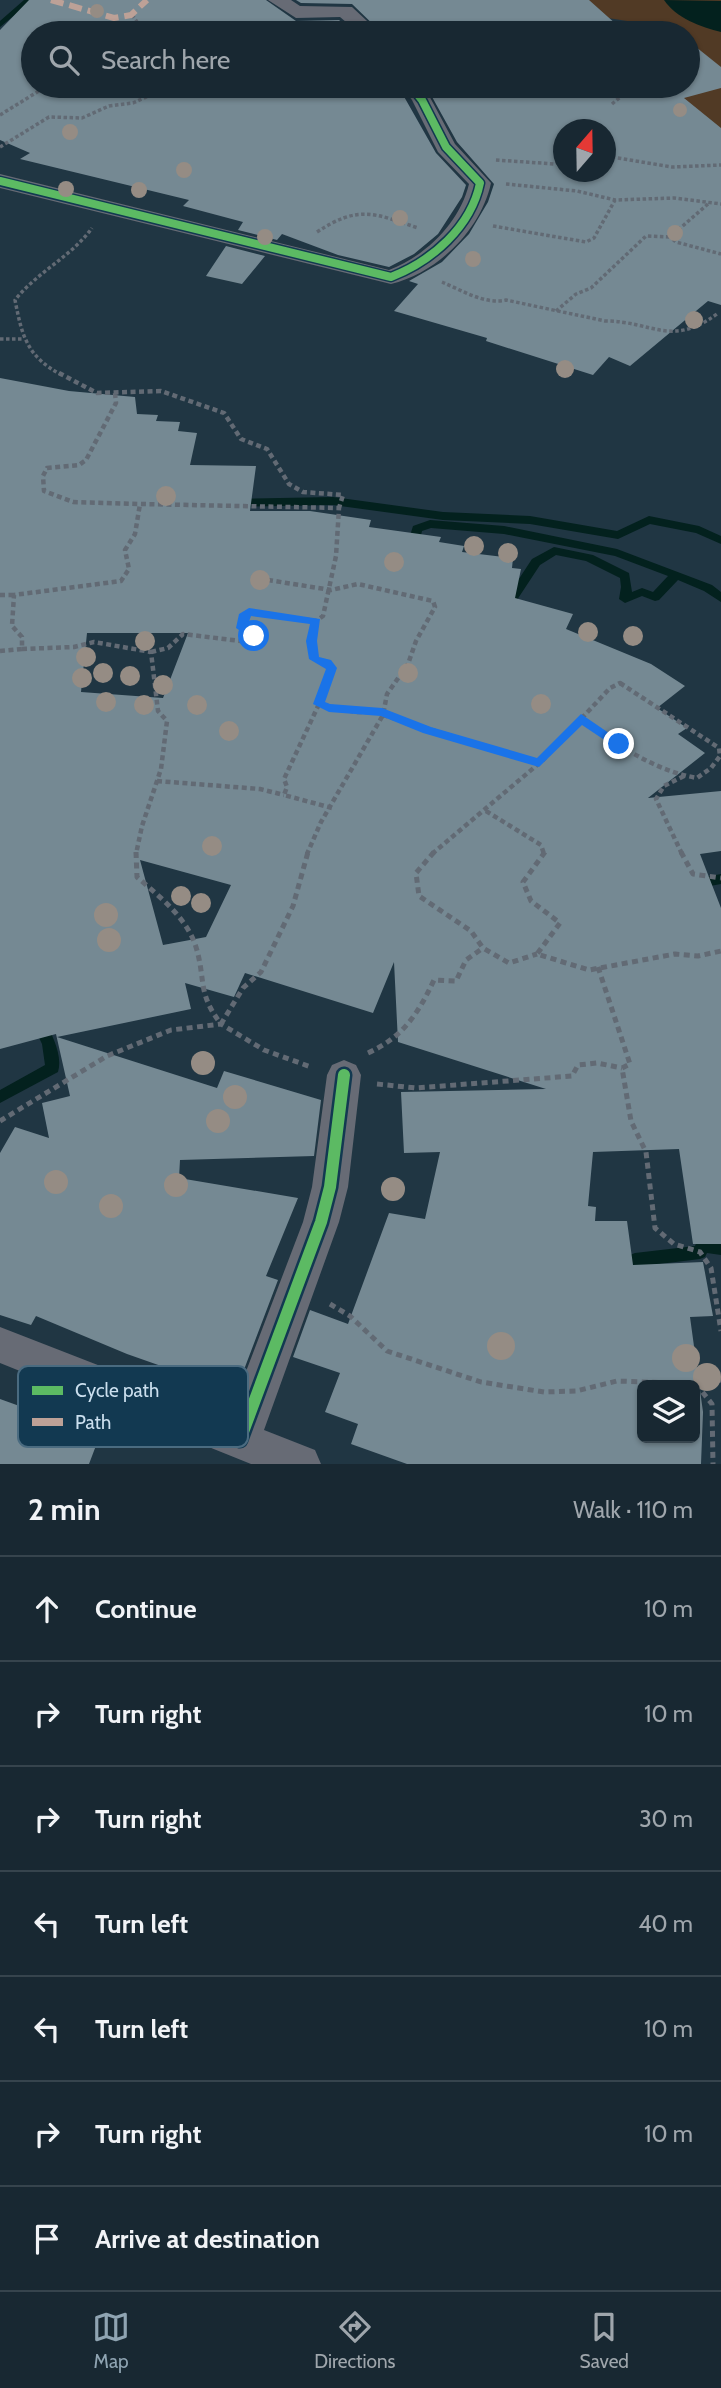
<!DOCTYPE html>
<meta charset="utf-8">
<style>
:root{--surface:#182832;--page:#21303a;--text:#f1f3f6;--muted:#9fa6ac;--line:#36444d;--accent:#8fa4b2}
body{margin:0;font-family:Cabin,sans-serif;background:var(--page);color:var(--text)}
.controls{position:absolute;right:21px;bottom:21px;display:grid;overflow:hidden;border-radius:10px;box-shadow:0 2px 5px #0004}
.controls button{width:63px;height:63px;display:grid;place-items:center;padding:0;border:0;border-bottom:2px solid var(--line);background:var(--surface);color:var(--text);font:35px sans-serif}
.compass{position:absolute;left:553px;top:119px;width:63px;height:63px;border-radius:50%;background:var(--surface);box-shadow:0 2px 5px #0004;rotate:20deg}
.stop{position:absolute;width:21px;height:21px;margin:-16px;border:5px solid #1a73e8;border-radius:50%;background:#fff}
.stop.end{background:#1a73e8;border-color:#fff;box-shadow:0 2px 7px #0008}
.list{margin:0;padding:0;list-style:none}
h2{display:flex;justify-content:space-between;align-items:center;height:91px;margin:0;padding:0 28px;font-size:30px}
h2 small{font-size:23px;font-weight:400;color:var(--muted)}
.list li{display:grid;grid-template-columns:46px 1fr auto;gap:21px;align-items:center;box-sizing:border-box;height:105px;padding:0 28px;border-top:2px solid var(--line)}
.list b{display:block;font-size:26px;white-space:nowrap}
.list em{font-size:23px;font-style:normal;color:var(--muted)}
.icon{flex:none;width:38px;height:38px;fill:none;stroke:currentColor;stroke-width:2;stroke-linecap:round;stroke-linejoin:round}
.map{position:relative;flex:none;width:721px;height:1464px;overflow:hidden}
.search{position:absolute;background:var(--surface);box-shadow:0 2px 5px #0004;left:21px;right:21px;top:21px;height:77px;display:flex;align-items:center;gap:18px;box-sizing:border-box;padding:0 24px;border-radius:38px;color:var(--muted);font-size:26px}
.sheet{height:826px;background:var(--surface)}
nav{display:flex;justify-content:space-around;align-items:center;box-sizing:border-box;height:98px;border-top:2px solid var(--line);background:var(--surface);font-size:19px;color:var(--muted)}
nav a{display:grid;justify-items:center;gap:4px}
nav .on{color:var(--accent)}
.map>svg:first-child{display:block}
.green{fill:#513a25}
.lines{fill:none;stroke-linecap:round;stroke-linejoin:round}
.stream{fill:#03211e;fill-rule:evenodd}
.river{fill:#03211e;fill-rule:evenodd}
.building{fill:#758993;fill-rule:evenodd}
.path-far2{stroke:#626a74;stroke-width:3.5;stroke-dasharray:3.5 2.5;stroke-linecap:butt}
.path-far1{stroke:#626a74;stroke-width:4.5;stroke-dasharray:5 3.5;stroke-linecap:butt}
.path{stroke:#626a74;stroke-width:5;stroke-dasharray:6 4.5;stroke-linecap:butt}
.street{fill:#676b75;fill-rule:evenodd}
.quiet{stroke:#bda197;stroke-width:6;stroke-dasharray:13 6;stroke-linecap:butt}
.cycleway-far1-casing{stroke:#123951;stroke-width:11}
.cycleway-casing{stroke:#123951;stroke-width:17}
.cycleway-far1{stroke:#5cba63;stroke-width:8}
.cycleway{stroke:#5cba63;stroke-width:12}
.tree{fill:#958c84}
.route{fill:#1a73e8}
.key{fill:#123951;stroke:#4a6b80;stroke-width:2}
.key-label{font-size:19px;fill:#cbdfee}
</style>
<div class="map">
<svg width="721" height="1464" viewBox="0 0 721 1464">
<rect width="100%" height="100%" fill="#203643"/>
<path class="green" d="M 492,0 L 721,0 L 721,248 L 644,93 L 649,86 L 688,86 L 688,33 L 661,33 L 640,23 Z"/>
<g class="lines">
<path class="stream" d="M 24,0 L 33,0 L 0,27 L 0,21 Z
M 333,497 L 443,512 L 530,516 L 617,531 L 649,516 L 699,526 L 721,536 L 721,544 L 696,533 L 650,524 L 618,539 L 530,524 L 443,520 L 333,505 L 235,507 L 230,503 L 235,499 Z
M 430,520 L 504,526 L 617,549 L 712,585 L 721,592 L 721,602 L 704,591 L 678,580 L 659,600 L 655,601 L 642,596 L 625,603 L 619,599 L 621,587 L 620,578 L 586,561 L 556,555 L 540,565 L 513,606 L 509,607 L 503,603 L 532,559 L 554,547 L 593,555 L 629,573 L 632,592 L 642,588 L 653,592 L 668,576 L 615,556 L 504,534 L 431,528 L 422,531 L 420,540 L 412,551 L 404,551 L 402,548 L 409,539 L 413,526 Z
M 721,874 L 721,884 L 694,889 L 689,888 L 687,884 L 689,880 Z
M 39,1017 L 44,1019 C 52,1035 63,1055 58,1072 L 0,1103 L 0,1090 L 45,1065 L 42,1044 L 32,1023 L 34,1019 Z
M 702,1239 L 721,1241 L 721,1255 L 707,1253 L 705,1257 L 700,1259 L 635,1267 L 630,1265 L 627,1260 L 630,1255 L 635,1253 L 695,1246 L 697,1241 Z"/>
<path class="river" d="M 664,0 L 721,1 L 721,32 C 701,27 676,18 664,0 Z"/>
</g>
<path class="building" d="M 29,0 L 266,0 L 296,21 L 339,20 L 355,33 L 33,33 L 33,86 L 398,86 L 436,153 L 466,185 L 462,197 L 438,234 L 414,254 L 389,267 L 338,255 L 282,234 L 277,240 L 238,230 L 243,222 L 183,206 L 189,200 L 20,159 L 30,153 L 0,140 L 0,30 Z
M 296,0 L 589,0 L 626,33 L 382,33 L 352,4 L 301,3 Z
M 691,43 L 721,67 L 721,88 L 684,98 L 721,128 L 721,305 L 708,301 L 630,366 L 609,357 L 593,375 L 486,341 L 487,338 L 394,311 L 418,284 L 409,281 L 442,262 L 469,234 L 488,202 L 494,184 L 457,142 L 426,86 L 688,86 L 688,44 ZM 564,130 L 606,130 L 606,172 L 564,172 Z
M 226,246 L 265,256 L 242,284 L 206,276 Z
M 0,378 L 69,391 L 135,397 L 137,414 L 158,415 L 156,421 L 180,422 L 178,431 L 197,433 L 190,465 L 256,466 L 250,511 L 310,511 L 371,520 L 369,527 L 441,537 L 439,542 L 464,546 L 462,552 L 513,558 L 512,568 L 521,569 L 515,598 L 573,614 L 566,629 L 651,664 L 685,686 L 657,708 L 687,728 L 678,734 L 705,753 L 648,798 L 721,791 L 721,851 L 700,854 L 721,908 L 721,1244 L 693,1244 L 679,1149 L 593,1152 L 588,1206 L 596,1207 L 595,1221 L 627,1221 L 633,1265 L 703,1262 L 713,1316 L 690,1317 L 703,1412 L 701,1464 L 407,1464 L 351,1444 L 358,1424 L 325,1412 L 340,1373 L 293,1357 L 310,1310 L 348,1324 L 389,1213 L 425,1219 L 440,1152 L 404,1153 L 401,1092 L 546,1089 L 398,1042 L 394,962 L 373,1013 L 245,973 L 234,997 L 185,983 L 191,1009 L 57,1037 L 217,1088 L 224,1071 L 321,1100 L 314,1156 L 180,1160 L 179,1178 L 298,1198 L 266,1276 L 278,1280 L 234,1396 L 216,1391 L 218,1386 L 127,1354 L 36,1316 L 31,1325 L 0,1315 L 0,1153 L 15,1127 L 49,1138 L 42,1103 L 70,1096 L 56,1034 L 0,1049 ZM 87,633 L 188,633 L 163,698 L 81,692 ZM 140,860 L 231,885 L 206,937 L 163,945 ZM 642,1385 L 695,1385 L 695,1438 L 642,1438 Z
M 0,1399 L 100,1435 L 89,1464 L 0,1464 Z"/>
<g class="lines">
<path class="path-far2" d="M 132,15 L 145,33
M 146,33 L 166,30 L 178,33
M 266,86 L 278,86
M 450,94 L 467,92
M 612,104 L 625,93 L 625,86
M 0,115 L 47,86
M 0,147 L 49,117 L 82,118 L 109,106 L 133,103 L 170,86
M 606,156 L 672,167 L 721,165
M 496,160 L 555,164 L 564,159
M 506,184 L 577,191 L 615,200 L 674,198 L 721,204
M 708,204 L 670,237 L 676,242 L 721,254
M 493,226 L 586,242 L 594,238 L 615,200
M 317,232 C 358,205 374,213 418,228
M 442,282 C 461,290 485,305 506,300 L 605,321 C 653,321 670,348 717,314
M 556,311 L 576,294 L 591,288 L 646,236 L 670,237
M 0,339 L 23,339
M 62,375 C 27,357 22,336 15,300 C 37,272 71,257 92,228"/>
<path class="path-far1" d="M 59,373 L 97,393 L 161,391 L 224,413 L 241,439 L 267,449 L 289,484 L 303,492 L 343,495 L 339,508
M 115,393 L 116,403 L 86,460 L 79,465 L 47,468 L 43,476 L 44,491 L 73,502 L 140,504
M 268,580 L 331,590 L 358,584 L 433,601 L 435,607 L 416,641 L 408,664 L 387,694 L 383,715 L 321,822 L 307,854
M 0,595 L 14,595
M 316,621 L 311,641 L 314,659 L 332,668 L 319,704 L 355,712 L 382,712
M 22,649 L 74,647 L 94,642 L 151,652 L 158,711 L 167,721 L 161,769 L 142,826 L 136,854
M 0,651 L 22,649 L 22,637 L 12,626 L 14,595 L 121,581 L 129,569 L 125,550 L 135,534 L 140,504 L 339,508 L 336,556 L 323,616 L 316,621 L 249,612 L 243,616 L 241,628 L 255,636 L 249,642 L 183,634 L 168,648 L 151,652
M 620,683 L 719,748 L 720,756 L 711,768 L 697,778 C 653,770 617,745 582,718 L 610,688 Z
M 319,704 L 284,779 L 287,787 L 284,795 L 332,808
M 383,715 L 539,763
M 157,781 L 260,789 L 284,795
M 486,811 L 541,845 L 544,854
M 432,854 L 543,760 L 582,718
M 682,854 L 656,799 L 664,786 L 684,776"/>
<path class="path" d="M 136,852 L 137,877 C 160,897 187,918 196,947 C 206,980 197,993 221,1024 L 243,988 L 261,972 L 293,906 L 308,852
M 434,852 L 416,873 L 419,896 L 471,931 L 483,948 L 509,963 L 537,954
M 545,852 L 523,882 L 531,901 L 560,923 L 537,954 L 589,970 L 675,954 L 698,956 L 721,951
M 681,852 L 693,874 L 721,878
M 598,967 L 630,1064 L 622,1068 L 631,1121 L 646,1152 L 655,1228 L 674,1244 L 700,1252 L 711,1268 L 721,1331
M 368,1053 C 403,1037 418,1014 434,980 L 456,981 L 466,960 L 483,948
M 377,1084 L 416,1088 L 572,1076 L 578,1065 L 597,1063 L 622,1068
M 0,1121 L 107,1056 L 171,1030 L 221,1024 L 264,1050 L 311,1067
M 330,1304 L 350,1316 L 387,1351 L 481,1382 L 544,1392 L 576,1391 L 617,1381 L 696,1384 L 721,1380
M 696,1384 L 712,1404 L 713,1464"/>
<path class="street" d="M 268,0 L 291,0 L 300,6 L 352,7 L 380,33 L 359,33 L 340,17 L 296,18 Z
M 401,86 L 425,88 L 455,144 L 491,183 C 481,230 437,273 391,284 L 0,188 L 0,174 L 389,270 C 426,256 460,222 469,184 L 438,152 L 412,100 Z
M 344,1060 L 356,1065 L 361,1075 L 348,1187 L 339,1222 L 264,1430 L 315,1450 L 321,1464 L 251,1464 L 0,1363 L 0,1327 L 229,1416 L 303,1222 L 312,1187 L 327,1075 L 332,1065 Z"/>
<path class="quiet" d="M 51,0 L 114,18 L 131,15 L 147,0"/>
<defs>
<path id="cycleway-far1" d="M 0,181 L 391,277 C 432,261 471,227 480,183 L 446,147 L 422,100 L 411,86"/>
<path id="cycleway" d="M 240,1440 L 321,1222 L 330,1187 L 344,1075"/>
</defs>
<use href="#cycleway-far1" class="cycleway-far1-casing"/>
<use href="#cycleway" class="cycleway-casing"/>
<use href="#cycleway-far1" class="cycleway-far1"/>
<use href="#cycleway" class="cycleway"/>
</g>
<g class="tree">
<circle cx="97" cy="11" r="7"/>
<circle cx="680" cy="110" r="7"/>
<circle cx="70" cy="132" r="8"/>
<circle cx="184" cy="170" r="8"/>
<circle cx="66" cy="189" r="8"/>
<circle cx="139" cy="190" r="8"/>
<circle cx="400" cy="218" r="8"/>
<circle cx="675" cy="233" r="8"/>
<circle cx="265" cy="237" r="8"/>
<circle cx="473" cy="259" r="8"/>
<circle cx="694" cy="320" r="9"/>
<circle cx="565" cy="369" r="9"/>
<circle cx="166" cy="496" r="10"/>
<circle cx="474" cy="546" r="10"/>
<circle cx="508" cy="553" r="10"/>
<circle cx="394" cy="562" r="10"/>
<circle cx="260" cy="580" r="10"/>
<circle cx="588" cy="632" r="10"/>
<circle cx="633" cy="636" r="10"/>
<circle cx="145" cy="641" r="10"/>
<circle cx="86" cy="657" r="10"/>
<circle cx="103" cy="673" r="10"/>
<circle cx="408" cy="673" r="10"/>
<circle cx="130" cy="676" r="10"/>
<circle cx="82" cy="678" r="10"/>
<circle cx="163" cy="685" r="10"/>
<circle cx="106" cy="702" r="10"/>
<circle cx="541" cy="704" r="10"/>
<circle cx="144" cy="705" r="10"/>
<circle cx="197" cy="705" r="10"/>
<circle cx="229" cy="731" r="10"/>
<circle cx="212" cy="846" r="10"/>
<circle cx="181" cy="896" r="10"/>
<circle cx="201" cy="903" r="10"/>
<circle cx="106" cy="915" r="12"/>
<circle cx="109" cy="940" r="12"/>
<circle cx="203" cy="1063" r="12"/>
<circle cx="235" cy="1097" r="12"/>
<circle cx="218" cy="1121" r="12"/>
<circle cx="56" cy="1182" r="12"/>
<circle cx="176" cy="1185" r="12"/>
<circle cx="393" cy="1189" r="12"/>
<circle cx="111" cy="1206" r="12"/>
<circle cx="501" cy="1346" r="14"/>
<circle cx="686" cy="1358" r="14"/>
<circle cx="707" cy="1377" r="14"/>
</g>
<path class="route" d="M 249,608 L 320,619 L 317,641 L 319,657 L 331,660 L 337,668 L 325,702 L 330,704 L 382,708 L 431,727 L 537,758 L 581,714 L 625,744 L 615,747 L 582,725 L 539,767 L 423,733 L 381,716 L 329,712 L 313,704 L 326,669 L 309,659 L 306,641 L 310,624 L 251,616 L 247,627 L 260,636 L 254,640 L 236,628 L 239,614 Z"/>
<rect x="18" y="1366" width="230" height="81" rx="10" class="key"/>
<rect x="32" y="1386" width="31" height="9" fill="#5cba63"/>
<rect x="32" y="1418" width="31" height="8" fill="#bda197"/>
<g class="key-label">
<text x="75" y="1397">Cycle path</text>
<text x="75" y="1429">Path</text>
</g>
</svg>
<div class="controls">
<button><svg class="icon" aria-label="layers" viewBox="0 0 24 24"><path d="M12 4l9 5-9 5-9-5zM3 14l9 5 9-5"/></svg></button>
</div>
<svg class="compass" viewBox="-18 -18 36 36"><path d="M0-13l5 13h-10z" fill="#e53935"/><path d="M0 13l5-13h-10z" fill="#9fa6ac"/></svg>
<div class="stop" style="left:254px;top:636px"></div>
<div class="stop end" style="left:619px;top:744px"></div>
<div class="search"><svg class="icon" aria-label="search" viewBox="0 0 24 24"><circle cx="10" cy="10" r="6"/><path d="M15 15l6 6"/></svg>Search here</div>
</div>
<section class="sheet">
<h2>2 min<small>Walk · 110 m</small></h2>
<ul class="list">
<li><svg class="icon" aria-label="ahead" viewBox="0 0 24 24"><path d="M12 20V5M6 11l6-6 6 6"/></svg><div><b>Continue</b></div><em>10 m</em></li>
<li><svg class="icon" aria-label="right" viewBox="0 0 24 24"><path d="M7 20v-9h11M14 6l5 5-5 5"/></svg><div><b>Turn right</b></div><em>10 m</em></li>
<li><svg class="icon" aria-label="right" viewBox="0 0 24 24"><path d="M7 20v-9h11M14 6l5 5-5 5"/></svg><div><b>Turn right</b></div><em>30 m</em></li>
<li><svg class="icon" aria-label="left" viewBox="0 0 24 24"><path d="M17 20v-9H6M10 6l-5 5 5 5"/></svg><div><b>Turn left</b></div><em>40 m</em></li>
<li><svg class="icon" aria-label="left" viewBox="0 0 24 24"><path d="M17 20v-9H6M10 6l-5 5 5 5"/></svg><div><b>Turn left</b></div><em>10 m</em></li>
<li><svg class="icon" aria-label="right" viewBox="0 0 24 24"><path d="M7 20v-9h11M14 6l5 5-5 5"/></svg><div><b>Turn right</b></div><em>10 m</em></li>
<li><svg class="icon" aria-label="arrive" viewBox="0 0 24 24"><path d="M6 21V4h12l-3 4 3 4H6"/></svg><div><b>Arrive at destination</b></div></li>
</ul>
</section>
<nav>
<a class="on"><svg class="icon" aria-label="map" viewBox="0 0 24 24"><path d="M3 6l6-2 6 2 6-2v14l-6 2-6-2-6 2zM9 4v14M15 6v14"/></svg>Map</a>
<a><svg class="icon" aria-label="directions" viewBox="0 0 24 24"><path d="M12 3l9 9-9 9-9-9zM9 14v-3h6M13 9l2 2-2 2"/></svg>Directions</a>
<a><svg class="icon" aria-label="saved" viewBox="0 0 24 24"><path d="M7 4h10v16l-5-4-5 4z"/></svg>Saved</a>
</nav>
